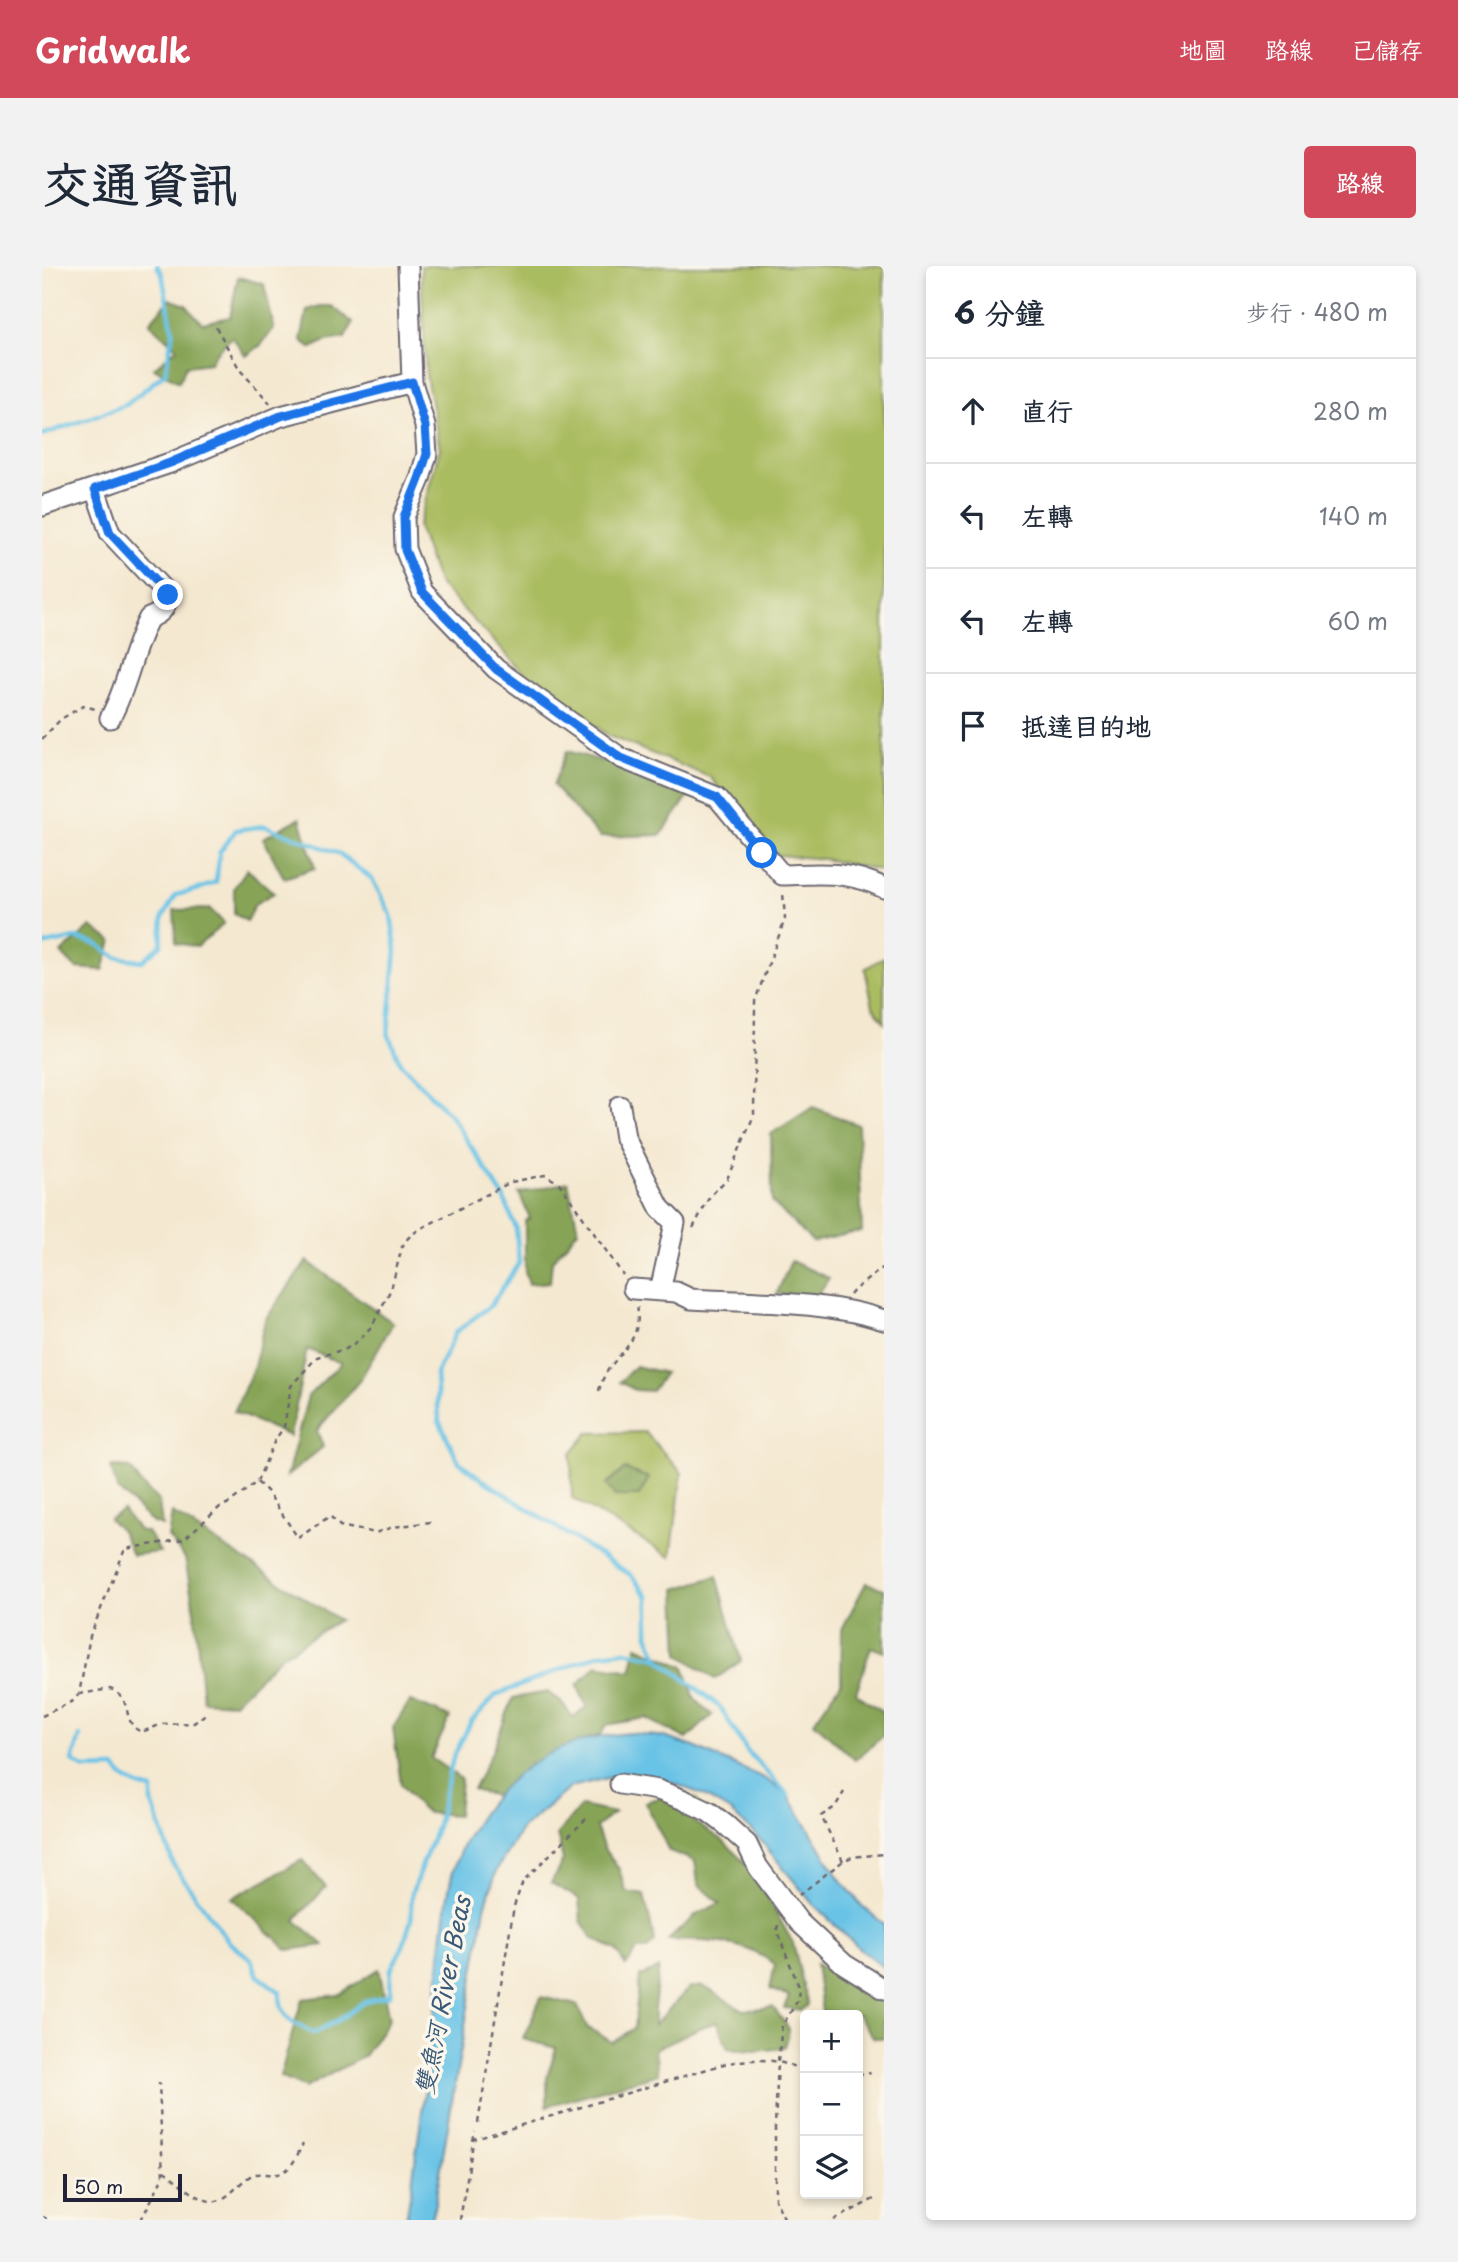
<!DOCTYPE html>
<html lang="zh-TW">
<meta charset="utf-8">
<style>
:root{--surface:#fff;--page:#f2f2f3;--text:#1f2937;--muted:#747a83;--line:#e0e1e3;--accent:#d1495b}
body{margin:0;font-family:"Playpen Sans","LXGW WenKai TC",sans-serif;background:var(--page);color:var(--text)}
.controls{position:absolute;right:21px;bottom:21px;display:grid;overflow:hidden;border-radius:7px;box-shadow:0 4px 10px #0003}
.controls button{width:63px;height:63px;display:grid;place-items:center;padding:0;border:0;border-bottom:2px solid var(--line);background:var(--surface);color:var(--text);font:35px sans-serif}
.scale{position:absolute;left:21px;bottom:18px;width:119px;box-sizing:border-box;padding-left:7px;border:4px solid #22223b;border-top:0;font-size:19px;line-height:24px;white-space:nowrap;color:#22223b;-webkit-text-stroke:5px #fbf7ec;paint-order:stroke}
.stop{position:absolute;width:21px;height:21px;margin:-16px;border:5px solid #1a73e8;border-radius:50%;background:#fff}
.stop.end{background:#1a73e8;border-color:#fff;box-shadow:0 2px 7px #0008}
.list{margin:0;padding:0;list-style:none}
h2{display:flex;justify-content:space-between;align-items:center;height:91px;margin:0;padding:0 28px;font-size:30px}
h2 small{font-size:23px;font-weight:400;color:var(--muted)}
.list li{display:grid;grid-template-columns:46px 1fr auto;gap:21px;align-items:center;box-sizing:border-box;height:105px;padding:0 28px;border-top:2px solid var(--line)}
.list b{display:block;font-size:26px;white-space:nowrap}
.list em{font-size:23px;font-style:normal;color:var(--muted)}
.icon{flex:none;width:38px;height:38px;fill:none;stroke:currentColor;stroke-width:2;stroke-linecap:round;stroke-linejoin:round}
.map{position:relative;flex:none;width:842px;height:1954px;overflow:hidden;border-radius:7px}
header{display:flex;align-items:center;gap:42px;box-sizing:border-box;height:98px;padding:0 35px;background:var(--accent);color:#fff}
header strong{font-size:33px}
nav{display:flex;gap:38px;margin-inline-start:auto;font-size:24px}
.intro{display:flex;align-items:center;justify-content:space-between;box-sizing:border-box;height:168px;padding:0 42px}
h1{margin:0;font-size:49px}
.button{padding:18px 32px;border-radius:7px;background:var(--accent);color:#fff;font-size:24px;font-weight:700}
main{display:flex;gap:42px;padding:0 42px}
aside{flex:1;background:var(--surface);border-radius:7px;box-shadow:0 4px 10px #0003}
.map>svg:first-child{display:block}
.green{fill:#aabc60;stroke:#666f4e;stroke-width:2}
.forest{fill:#87a456;stroke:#546348;stroke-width:2}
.water{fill:#69c3e6;stroke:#467290;stroke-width:2}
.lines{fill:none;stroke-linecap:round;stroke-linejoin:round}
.stream{stroke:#69c3e6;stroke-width:4.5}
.minor-casing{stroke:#6c676f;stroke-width:23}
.path{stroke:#6c676f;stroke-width:2.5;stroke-dasharray:5 5;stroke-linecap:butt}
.minor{stroke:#fff;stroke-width:19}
.route{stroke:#1a73e8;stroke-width:9}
.labels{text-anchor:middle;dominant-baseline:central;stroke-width:7;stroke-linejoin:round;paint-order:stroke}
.water-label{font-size:24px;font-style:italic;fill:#3b5a77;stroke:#fbf7ec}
</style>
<header>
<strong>Gridwalk</strong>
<nav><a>地圖</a><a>路線</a><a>已儲存</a></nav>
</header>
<div class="intro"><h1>交通資訊</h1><a class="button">路線</a></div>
<main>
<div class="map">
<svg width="842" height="1954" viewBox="0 0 842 1954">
<rect width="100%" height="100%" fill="#fbf7ec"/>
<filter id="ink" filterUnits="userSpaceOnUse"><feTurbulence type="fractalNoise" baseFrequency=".0143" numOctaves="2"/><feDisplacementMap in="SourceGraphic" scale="14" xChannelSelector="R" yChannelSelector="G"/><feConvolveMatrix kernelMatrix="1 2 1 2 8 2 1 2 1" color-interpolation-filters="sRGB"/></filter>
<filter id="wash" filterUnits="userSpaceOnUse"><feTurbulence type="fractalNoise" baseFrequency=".00686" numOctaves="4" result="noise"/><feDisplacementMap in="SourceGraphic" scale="28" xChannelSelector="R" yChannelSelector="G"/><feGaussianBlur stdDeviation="1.57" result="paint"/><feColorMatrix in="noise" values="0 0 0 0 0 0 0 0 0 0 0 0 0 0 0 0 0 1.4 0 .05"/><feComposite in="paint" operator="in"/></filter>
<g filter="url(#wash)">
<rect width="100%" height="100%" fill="#f4e8d0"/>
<path class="green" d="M 379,0 L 842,0 L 842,605 L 781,593 L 736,589 L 668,511 L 567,470 L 488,413 L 396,317 L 376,261 L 398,182 L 384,110 Z
M 842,691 L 842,756 L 831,740 L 823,703 Z
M 603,1166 L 640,1207 L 629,1291 L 530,1232 L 529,1188 L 546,1167 Z"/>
<path class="forest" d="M 196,11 L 222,18 L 232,62 L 219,79 L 204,90 L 190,71 L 173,88 L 168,97 L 144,100 L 137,116 L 112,102 L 135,82 L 107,57 L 128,33 L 144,39 L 160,57 L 188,51 Z
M 278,40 L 290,40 L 311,57 L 303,72 L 284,75 L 269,82 L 259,74 L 265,44 Z
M 525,485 L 592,504 L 653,526 L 643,535 L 619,569 L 558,571 L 511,519 Z
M 258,552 L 273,602 L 242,612 L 221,572 Z
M 205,603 L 232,627 L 213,638 L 205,655 L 192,648 L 192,622 Z
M 168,643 L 182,657 L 155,681 L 134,677 L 132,644 Z
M 49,661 L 70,675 L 61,704 L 34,702 L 19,687 Z
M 771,841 L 816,859 L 820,965 L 771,976 L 730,936 L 729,868 Z
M 526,916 L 536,964 L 510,995 L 508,1016 L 487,1018 L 483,1006 L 483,955 L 488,952 L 477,927 Z
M 265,995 L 351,1057 L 318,1114 L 275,1164 L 281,1181 L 245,1210 L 266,1130 L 299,1097 L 265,1083 L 248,1170 L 192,1146 L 212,1101 L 223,1054 Z
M 749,995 L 787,1012 L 771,1036 L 735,1027 Z
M 593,1100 L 623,1107 L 610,1125 L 593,1124 L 578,1116 Z
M 69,1201 L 88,1202 L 99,1218 L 117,1235 L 120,1260 L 111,1257 L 75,1223 Z
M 583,1203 L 607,1212 L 597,1230 L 573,1230 L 564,1218 Z
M 81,1244 L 96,1264 L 105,1266 L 118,1286 L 90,1289 L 80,1266 L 67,1253 Z
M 130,1247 L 297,1354 L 239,1390 L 192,1437 L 161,1435 L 152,1343 L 143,1292 L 126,1271 Z
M 675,1310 L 699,1395 L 673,1413 L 637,1388 L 634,1323 Z
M 824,1317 L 842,1323 L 842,1386 L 829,1381 L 814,1427 L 842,1447 L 842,1469 L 813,1494 L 772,1456 L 799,1417 L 800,1363 Z
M 595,1380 L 642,1401 L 653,1433 L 670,1449 L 645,1473 L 604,1452 L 564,1459 L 559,1469 C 514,1483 485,1494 454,1530 L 431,1524 L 449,1488 L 471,1432 L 505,1426 L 518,1435 L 531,1451 L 545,1441 L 535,1419 L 555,1399 L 589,1405 Z
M 368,1435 L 408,1451 L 389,1492 L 419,1513 L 416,1549 L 386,1547 L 379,1543 L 359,1518 L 351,1462 Z
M 639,1526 L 656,1534 L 652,1556 L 680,1574 L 719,1613 L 727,1634 L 751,1677 L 766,1739 L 759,1744 L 742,1742 L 747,1730 L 728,1723 L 733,1698 C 696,1673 669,1675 626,1674 L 654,1649 L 678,1637 L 656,1618 L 653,1595 L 627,1585 L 603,1536 Z
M 539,1540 L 572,1547 L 554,1561 L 562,1583 L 577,1603 L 584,1626 L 602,1629 L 613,1676 L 604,1684 L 595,1684 L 584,1700 L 574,1684 L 550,1672 L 539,1655 L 537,1633 L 509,1617 L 521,1594 L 515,1568 Z
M 260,1594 L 284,1621 L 253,1654 L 282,1679 L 246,1684 L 190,1632 Z
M 774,1698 L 808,1716 L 842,1740 L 842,1772 L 832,1772 L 816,1749 L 780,1746 Z
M 617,1702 L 612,1743 L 612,1759 L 647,1722 L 661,1720 L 701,1744 L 731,1741 L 747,1763 L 743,1782 L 713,1785 L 686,1783 L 675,1756 L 657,1762 L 613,1783 L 616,1808 L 505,1840 L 505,1811 L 514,1782 L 481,1773 L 499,1731 L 535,1739 L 545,1761 L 570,1776 L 592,1762 L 598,1710 Z
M 337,1703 L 347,1753 L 322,1790 L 263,1822 L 238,1811 L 260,1733 L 296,1729 Z"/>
<path class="water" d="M 589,1467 L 622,1471 L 652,1481 L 722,1512 L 746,1529 L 797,1612 L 821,1641 L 842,1658 L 842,1702 L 818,1683 L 770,1637 L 716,1571 L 688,1545 L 659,1528 L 631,1517 L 569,1511 L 529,1521 L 480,1562 L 455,1603 L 443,1641 L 390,1954 L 364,1954 C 376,1884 384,1814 393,1744 C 398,1702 400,1659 408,1618 C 412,1596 423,1573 435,1555 C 472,1497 522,1472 589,1467 Z"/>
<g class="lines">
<path class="stream" d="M 0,169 L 84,139 L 123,107 L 131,66 L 120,8 L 115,0
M 0,679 L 34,672 L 55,678 L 74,691 L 100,695 L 119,679 L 121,651 L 134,629 L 157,623 L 174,616 L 178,585 L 194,564 L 223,560 L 298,588 L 330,613 L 349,649 L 354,684 L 346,767 L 358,797 L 409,850 L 461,930 L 474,962 L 477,997 L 449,1039 L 414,1066 L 394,1108 L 397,1155 L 417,1196 L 441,1214 L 589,1309 L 606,1331 L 606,1369 L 616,1392 L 678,1441 L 705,1485 L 746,1529 L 745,1535
M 38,1470 L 31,1495 L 42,1503 L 73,1502 C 84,1516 93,1519 110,1524 L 110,1537 L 132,1600 L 187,1676 L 209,1693 L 216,1710 L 238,1726 C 238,1754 249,1756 272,1767 L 298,1753 L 323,1735 L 348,1729 L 349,1703 L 361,1680 L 369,1654 L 370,1626 L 395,1560 L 411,1492 L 429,1456 L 454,1429 L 558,1388 L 583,1385 L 616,1392"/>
</g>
</g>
<g filter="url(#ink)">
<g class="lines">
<defs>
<path id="minor" d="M 366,0 L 370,116 L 383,160 L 385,188 L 378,213 L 362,251 L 363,283 L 380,326 L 454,403 L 579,492 L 675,531 L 740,609 C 778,608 807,604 842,622
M 53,223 L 68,267 L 126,329 C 124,342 119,348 107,352 C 90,384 86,420 68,452
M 0,240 L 128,197 L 239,150 L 370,116
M 578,840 L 583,872 L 618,942 L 633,957 L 618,1025
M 591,1023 L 634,1026 L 649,1033 C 712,1037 781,1034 842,1054
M 578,1518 L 616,1524 L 642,1534 L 667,1546 L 684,1559 L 705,1578 L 716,1601 L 757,1656 L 802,1698 L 842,1723"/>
</defs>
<use href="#minor" class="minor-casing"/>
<path class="path" d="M 174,61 L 198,104 L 228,137
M 0,473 L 19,453 L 41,440 L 54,443
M 651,962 L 668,930 L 685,913 L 712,849 L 713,735 L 743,653 L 741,627
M 808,1029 L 813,1023 L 842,1001
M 557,1125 C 565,1088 602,1084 595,1039
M 215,1216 L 225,1225 L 256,1272 L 288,1250 L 298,1260 L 333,1267 L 351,1261 L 389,1256
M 37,1428 L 68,1423 C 70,1423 78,1429 79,1430 C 88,1442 83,1460 100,1466 L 120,1458 L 152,1457 L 166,1446
M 0,1450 L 31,1435 L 37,1428 L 48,1370 L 83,1283 L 142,1273 L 178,1241 L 187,1237 L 215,1216 L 233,1174 L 242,1161 L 249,1120 L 275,1091 L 304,1083 L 316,1075 L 330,1060 L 349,1023 L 360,981 L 366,972 L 376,964 L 469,916 L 503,909 L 517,917 L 581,1009
M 801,1595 L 779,1550 L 793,1541 L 802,1526
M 757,1629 L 801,1595 L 810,1591 L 842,1588
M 736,1659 L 735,1665 L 757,1721 L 756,1734 L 740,1760 L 736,1795 L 733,1860 L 733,1933 L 743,1954
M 816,1808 L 829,1807
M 436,1857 L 472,1640 L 481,1615 L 545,1552
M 430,1874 L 682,1798 C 715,1791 732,1793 763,1804
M 122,1905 C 135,1914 152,1932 168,1935 C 185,1938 197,1915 210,1909 C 220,1905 234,1912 243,1905 C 252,1899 256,1887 261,1878
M 0,1951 L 9,1954
M 99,1954 L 121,1911 L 117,1817
M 418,1954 L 433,1865
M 792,1954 L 832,1933"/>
<use href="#minor" class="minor"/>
</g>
</g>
<g class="lines" filter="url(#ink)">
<path class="route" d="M 126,329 L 68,267 L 53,223 L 128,197 L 239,150 L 370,116 L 383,160 L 385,188 L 377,213 L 362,251 L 363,284 L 380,326 L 454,403 L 579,492 L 675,531 L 720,587"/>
</g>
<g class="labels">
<g class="water-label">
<text transform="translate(400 1729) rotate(-79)">雙魚河 River Beas</text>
</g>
</g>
</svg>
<div class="controls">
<button>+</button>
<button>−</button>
<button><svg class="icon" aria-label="layers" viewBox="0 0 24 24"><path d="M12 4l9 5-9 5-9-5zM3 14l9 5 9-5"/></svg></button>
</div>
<div class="scale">50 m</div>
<div class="stop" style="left:720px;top:587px"></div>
<div class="stop end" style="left:126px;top:329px"></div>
</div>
<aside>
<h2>6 分鐘<small>步行 · 480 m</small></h2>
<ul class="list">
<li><svg class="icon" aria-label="ahead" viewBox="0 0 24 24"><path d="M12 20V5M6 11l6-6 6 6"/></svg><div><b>直行</b></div><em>280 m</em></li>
<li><svg class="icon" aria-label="left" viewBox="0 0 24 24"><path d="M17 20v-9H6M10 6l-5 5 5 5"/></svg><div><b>左轉</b></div><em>140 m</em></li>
<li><svg class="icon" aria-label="left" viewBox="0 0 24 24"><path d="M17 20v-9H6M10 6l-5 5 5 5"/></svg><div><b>左轉</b></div><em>60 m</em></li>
<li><svg class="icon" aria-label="arrive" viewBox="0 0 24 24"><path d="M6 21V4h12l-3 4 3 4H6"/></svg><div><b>抵達目的地</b></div></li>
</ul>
</aside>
</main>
